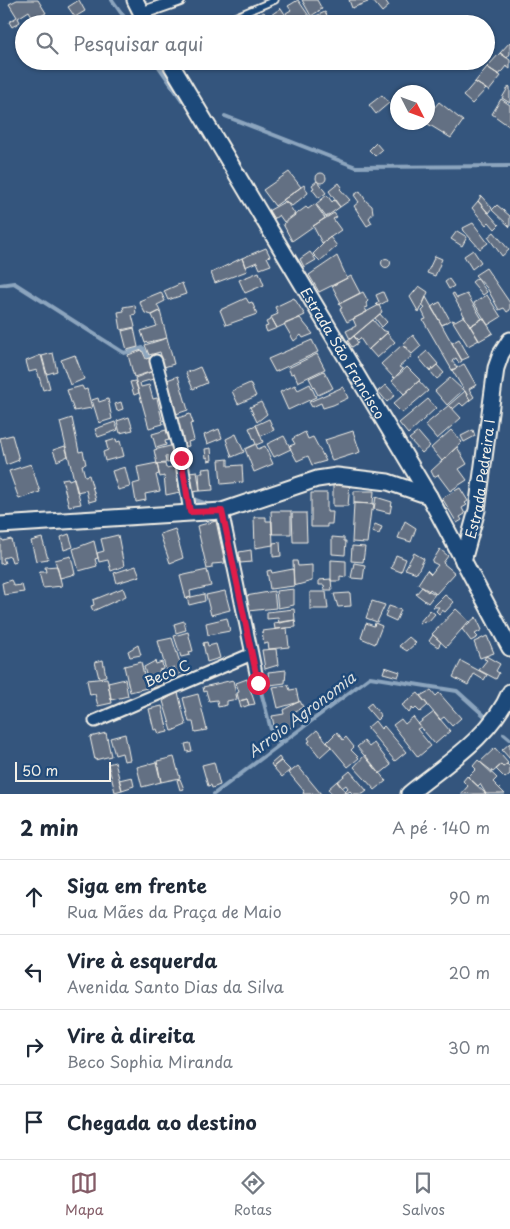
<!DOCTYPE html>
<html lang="pt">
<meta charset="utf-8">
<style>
:root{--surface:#fff;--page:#f2f2f3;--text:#1f2937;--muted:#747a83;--line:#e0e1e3;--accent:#845c67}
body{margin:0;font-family:"Playpen Sans",sans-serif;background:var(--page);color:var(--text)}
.compass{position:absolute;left:390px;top:85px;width:45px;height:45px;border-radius:50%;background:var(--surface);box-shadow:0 1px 4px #0004;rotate:132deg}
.scale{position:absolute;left:15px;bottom:12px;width:96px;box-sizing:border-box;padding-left:5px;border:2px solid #f4f1e8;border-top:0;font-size:14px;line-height:18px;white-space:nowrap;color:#f4f1e8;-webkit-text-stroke:4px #1f4a7a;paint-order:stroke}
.stop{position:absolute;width:15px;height:15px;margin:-11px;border:4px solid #e11d48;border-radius:50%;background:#fff}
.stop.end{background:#e11d48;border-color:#fff;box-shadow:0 1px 5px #0008}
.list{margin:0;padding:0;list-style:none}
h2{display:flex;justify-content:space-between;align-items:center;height:65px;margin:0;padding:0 20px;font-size:21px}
h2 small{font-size:16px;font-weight:400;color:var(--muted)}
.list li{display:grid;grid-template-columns:32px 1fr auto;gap:15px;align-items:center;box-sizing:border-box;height:75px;padding:0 20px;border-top:1px solid var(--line)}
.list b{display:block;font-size:19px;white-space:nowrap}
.list p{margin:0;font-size:16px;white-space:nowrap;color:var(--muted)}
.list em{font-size:16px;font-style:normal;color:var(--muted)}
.icon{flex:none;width:28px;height:28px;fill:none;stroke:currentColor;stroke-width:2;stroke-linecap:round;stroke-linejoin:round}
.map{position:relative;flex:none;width:510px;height:794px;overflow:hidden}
.search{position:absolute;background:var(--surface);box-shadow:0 1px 4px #0004;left:15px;right:15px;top:15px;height:55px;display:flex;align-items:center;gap:12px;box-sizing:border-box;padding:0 18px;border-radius:28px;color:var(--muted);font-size:19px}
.sheet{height:365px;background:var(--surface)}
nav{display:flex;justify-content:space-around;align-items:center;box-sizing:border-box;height:70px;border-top:1px solid var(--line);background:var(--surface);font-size:14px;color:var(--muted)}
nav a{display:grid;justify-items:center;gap:2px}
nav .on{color:var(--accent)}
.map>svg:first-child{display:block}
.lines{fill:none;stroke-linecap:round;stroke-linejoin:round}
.stream{stroke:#8ca5be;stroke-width:4}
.building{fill:#647083;stroke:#f4f1e8}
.lane-casing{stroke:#f4f1e8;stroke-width:9}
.street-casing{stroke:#f4f1e8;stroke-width:15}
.secondary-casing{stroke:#f4f1e8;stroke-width:19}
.lane{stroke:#1f4a7a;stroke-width:5.5}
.street{stroke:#1f4a7a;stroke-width:11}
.secondary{stroke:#1f4a7a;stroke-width:15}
.route{stroke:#e11d48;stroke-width:6}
.labels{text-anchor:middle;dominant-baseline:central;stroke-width:5;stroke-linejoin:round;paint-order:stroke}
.street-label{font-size:14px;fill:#f4f1e8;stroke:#1f4a7a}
.water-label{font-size:15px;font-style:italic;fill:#dadede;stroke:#1f4a7a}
</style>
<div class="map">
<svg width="510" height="794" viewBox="0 0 510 794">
<rect width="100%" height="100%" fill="#34557d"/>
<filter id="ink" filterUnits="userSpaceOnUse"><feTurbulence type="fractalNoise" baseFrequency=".02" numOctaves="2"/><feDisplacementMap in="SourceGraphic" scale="10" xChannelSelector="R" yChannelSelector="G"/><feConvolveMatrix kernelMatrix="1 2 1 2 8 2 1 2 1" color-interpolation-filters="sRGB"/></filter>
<g filter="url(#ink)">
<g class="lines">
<path class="stream" d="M 112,0 L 129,24
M 155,61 L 182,100
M 225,116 L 356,167 L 510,166
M 0,285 L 14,283 L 124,353 L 143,348 L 152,364
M 190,498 L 212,506
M 215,514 L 225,554
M 259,684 L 274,741 L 285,741
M 504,734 L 510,739
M 214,794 L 370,677 L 457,691 L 487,718"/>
</g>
<path class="building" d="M 17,0 L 38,0 L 46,13 L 34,20 L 29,11 L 18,18 L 20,22 L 12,27 L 9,22 L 17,17 L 9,4 Z
M 79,0 L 85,11 L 75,17 L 68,7 Z
M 298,0 L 309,16 L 292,24 L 286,13 L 291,10 L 288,6 Z
M 302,0 L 317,0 L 322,9 L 311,16 Z
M 349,0 L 367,0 L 368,2 L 352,8 Z
M 374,0 L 385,0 L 389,6 L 382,12 L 373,1 Z
M 281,8 L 290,22 L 287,24 L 276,24 L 271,15 Z
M 264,12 L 270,24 L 252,24 L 250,20 Z
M 325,12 L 328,17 L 314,23 L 311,18 Z
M 510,42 L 510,54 L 507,58 L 500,53 Z
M 500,53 L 510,60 L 510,69 L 506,66 L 499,75 L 487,67 Z
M 188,61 L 204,61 L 190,66 Z
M 487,67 L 501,76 L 489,91 L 475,82 Z
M 475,82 L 486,89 L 472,104 L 463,96 Z
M 509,86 L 510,87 L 510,103 L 502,98 Z
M 382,95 L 389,103 L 376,114 L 369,105 Z
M 501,99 L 510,105 L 510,127 L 492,114 Z
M 439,102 L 463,121 L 451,138 L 428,124 L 428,115 Z
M 376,143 L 382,150 L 375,156 L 369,150 Z
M 289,172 L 301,187 L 275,206 L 263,190 Z
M316 178a5 5 0 1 1 10 0a5 5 0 1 1-10 0Z
M 317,181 L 326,193 L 319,198 L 312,189 L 314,188 L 312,185 Z
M 339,183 L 342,187 L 340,189 L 350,200 L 340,207 L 329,191 Z
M 304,185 L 308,193 L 292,206 L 285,202 L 283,200 Z
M 360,191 L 366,201 L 372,206 L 373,213 L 369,218 L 372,223 L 367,226 L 354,206 L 359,202 L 354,195 Z
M 327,195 L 332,202 L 334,200 L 340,207 L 326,217 L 316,204 Z
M 481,196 L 492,208 L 488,213 L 478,201 Z
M 286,201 L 295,214 L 284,222 L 279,215 L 274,219 L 268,211 Z
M 478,201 L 499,225 L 495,229 L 489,222 L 486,225 L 472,208 Z
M 315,204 L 325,218 L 292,241 L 283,224 L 306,207 L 308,209 Z
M 497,205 L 510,216 L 510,227 L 492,210 Z
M 334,213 L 337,217 L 333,219 L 341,230 L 322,243 L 313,226 Z
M 473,223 L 488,243 L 480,249 L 464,231 L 463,228 Z
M 457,231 L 467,237 L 462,246 L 451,239 Z
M 494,232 L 509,250 L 502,256 L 488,237 Z
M 330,237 L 337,246 L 320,261 L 313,254 Z
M 266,248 L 270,256 L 267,257 L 271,265 L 260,269 L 257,262 L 245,267 L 242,258 Z
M 473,250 L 481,262 L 472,269 L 464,256 Z
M 310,252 L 316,260 L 304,267 L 300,259 Z
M 337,256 L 347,278 L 319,292 L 309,275 Z
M 435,256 L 442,259 L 435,276 L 427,273 Z
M 242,258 L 247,271 L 215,283 L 211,273 Z
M381.5 263a4.5 4.5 0 1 1 9 0a4.5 4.5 0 1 1-9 0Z
M 486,268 L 510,303 L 510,310 L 507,312 L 504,308 L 499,310 L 487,288 L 475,275 Z
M 259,272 L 264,285 L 245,293 L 239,280 Z
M 351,276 L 360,293 L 341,303 L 332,286 Z
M 477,278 L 487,292 L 483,295 L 472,282 Z
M 449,279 L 454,286 L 449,289 L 445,282 Z
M 182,283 L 186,294 L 168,300 L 164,291 Z
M 419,286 L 428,292 L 419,313 L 410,297 Z
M 161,292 L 165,301 L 157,305 L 160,311 L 152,315 L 145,313 L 139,301 Z
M 363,292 L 368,301 L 366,303 L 368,307 L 365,308 L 367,312 L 347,322 L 340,309 L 342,308 L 339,304 Z
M 383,292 L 387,301 L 378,306 L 376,304 L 379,302 L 376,295 Z
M 454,293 L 457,298 L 467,294 L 482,319 L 470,326 L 452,294 Z
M 487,295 L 501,317 L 488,325 L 474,303 Z
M 426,297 L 462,361 L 459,363 L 456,358 L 452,361 L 457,368 L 452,370 L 423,320 L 426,319 L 422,311 L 425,308 L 422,306 Z
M 246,298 L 249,303 L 252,302 L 257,314 L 226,325 L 220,310 Z
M 294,298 L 305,315 L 277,328 L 271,317 L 278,314 L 275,307 Z
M 440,302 L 450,320 L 442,325 L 431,307 Z
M 135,305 L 136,314 L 132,315 L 135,327 L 121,330 L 118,312 L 124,311 L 123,307 Z
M 379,305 L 382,312 L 350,339 L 346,331 L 356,326 L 353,319 Z
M 160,311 L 167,338 L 145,343 L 141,331 L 157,326 L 152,315 Z
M 380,314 L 387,322 L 382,327 L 375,318 Z
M 464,316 L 479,340 L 468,346 L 452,320 L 455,321 Z
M 300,318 L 313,334 L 303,338 L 301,335 L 294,341 L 284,324 Z
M 483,318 L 493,333 L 479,341 L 470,326 Z
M 272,319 L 277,328 L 267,332 L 265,327 L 268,326 L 266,322 Z
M 373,320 L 382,330 L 388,332 L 368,350 L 360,338 L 358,340 L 354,336 Z
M 134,328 L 138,347 L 127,350 L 122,331 Z
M 387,333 L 395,342 L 377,358 L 369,349 Z
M 413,335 L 421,346 L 412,354 L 403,344 Z
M 354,336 L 358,343 L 352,347 L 348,341 Z
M 167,338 L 174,364 L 164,367 L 160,352 L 149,355 L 145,345 Z
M 459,339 L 469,357 L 462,360 L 452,343 Z
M 312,340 L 318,352 L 275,372 L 268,359 Z
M 402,345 L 405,348 L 407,347 L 407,350 L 412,356 L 399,367 L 403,369 L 394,378 L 381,364 Z
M 142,350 L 146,359 L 149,358 L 153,371 L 134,377 L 128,355 Z
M 427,351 L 438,364 L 430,371 L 419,358 Z
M 53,353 L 57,371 L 47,374 L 42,356 Z
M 317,354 L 325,369 L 298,382 L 294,373 L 291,374 L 288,368 Z
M 41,355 L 50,388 L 43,390 L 37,370 L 29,372 L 26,361 Z
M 75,355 L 84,379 L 70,385 L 61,360 Z
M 464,364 L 476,385 L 469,389 L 474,397 L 470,400 L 452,370 Z
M 437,365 L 444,373 L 437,379 L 430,371 Z
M 200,367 L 207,383 L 193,389 L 186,373 Z
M 407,367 L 420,380 L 404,394 L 392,381 Z
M 324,371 L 333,388 L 318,395 L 309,378 Z
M 151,372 L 153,379 L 140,383 L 141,387 L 149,385 L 153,399 L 157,398 L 163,424 L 149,428 L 135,378 Z
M 178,376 L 188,410 L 176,414 L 174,408 L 172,408 L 174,402 L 167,380 Z
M 450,378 L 463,390 L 447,405 L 435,391 Z
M 135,381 L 139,393 L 134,395 L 130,382 Z
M 419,381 L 428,391 L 402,413 L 393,404 Z
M 250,383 L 256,396 L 238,404 L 232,391 Z
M 310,384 L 316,397 L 288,410 L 280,392 L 295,385 L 298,390 Z
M 386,385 L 395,395 L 387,402 L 378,391 Z
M 82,386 L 84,390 L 87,389 L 92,408 L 74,411 L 67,390 Z
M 343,387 L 348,398 L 333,405 L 323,408 L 321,403 L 312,407 L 309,402 Z
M 465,391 L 470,400 L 463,406 L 460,403 L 453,409 L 449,405 Z
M 98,398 L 99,402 L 108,399 L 112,419 L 99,423 L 92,400 Z
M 428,399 L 436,408 L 408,434 L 399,423 Z
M 121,402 L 123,409 L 117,411 L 115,404 Z
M 261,402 L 267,414 L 257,422 L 250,407 Z
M 449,405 L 461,418 L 437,439 L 425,425 Z
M 190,414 L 193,423 L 190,424 L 194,440 L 188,442 L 189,446 L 185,447 L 175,419 Z
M 129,417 L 133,430 L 120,433 L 117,421 Z
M 72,418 L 79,452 L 83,451 L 86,464 L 82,465 L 85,476 L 89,475 L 96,500 L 89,502 L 86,490 L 77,492 L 60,422 Z
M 269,419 L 274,430 L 261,436 L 256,425 Z
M 115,422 L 118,430 L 98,437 L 95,429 Z
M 256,425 L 263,442 L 256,445 L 258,449 L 265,446 L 273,464 L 254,472 L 245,449 L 256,444 L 249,428 Z
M 219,429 L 222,438 L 207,444 L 204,435 Z
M 166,430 L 169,440 L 165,441 L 166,445 L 156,448 L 152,434 Z
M 451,430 L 462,442 L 442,461 L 431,448 Z
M 473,430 L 475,436 L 464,442 L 461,436 Z
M 353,431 L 360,452 L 332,461 L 325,440 Z
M 305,432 L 308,439 L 313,437 L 326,461 L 312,465 L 308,456 L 297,461 L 289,446 L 295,444 L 292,439 Z
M 418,432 L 430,446 L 422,453 L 409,439 Z
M 236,434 L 244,452 L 232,457 L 226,439 Z
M 12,435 L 19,460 L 6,465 L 0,438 Z
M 284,436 L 291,449 L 274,457 L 267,444 Z
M 116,439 L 117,442 L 120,441 L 124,456 L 105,461 L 103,452 L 108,450 L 106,442 Z
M 174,445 L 179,461 L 167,463 L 167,456 L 165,456 L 166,463 L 157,464 L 154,450 Z
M 65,446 L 68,456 L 57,461 L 53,450 Z
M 457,447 L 467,464 L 459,469 L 467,480 L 450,491 L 438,475 L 439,474 L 434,477 L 431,471 Z
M 211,448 L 212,460 L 208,461 L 208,457 L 206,458 L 205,449 Z
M 228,459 L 228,466 L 242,465 L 243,482 L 221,484 L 219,460 Z
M 157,463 L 159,474 L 156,475 L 160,491 L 145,494 L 146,500 L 136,502 L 133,484 L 140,482 L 137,467 Z
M 31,464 L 40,492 L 19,499 L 9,471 Z
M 157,464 L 165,464 L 166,468 L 177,466 L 180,492 L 166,495 L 164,476 L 160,477 Z
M 125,467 L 130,487 L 118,490 L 112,471 Z
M 211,468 L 213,490 L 200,491 L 199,473 L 203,473 L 202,469 Z
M 197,471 L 200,491 L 190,492 L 189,472 Z
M 68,478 L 69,480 L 74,478 L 81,504 L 69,506 L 62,479 Z
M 333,483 L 350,483 L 348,506 L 333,506 Z
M 460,488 L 468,501 L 465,503 L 467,505 L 462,508 L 465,514 L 460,517 L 462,520 L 457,523 L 442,498 Z
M 354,491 L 374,491 L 373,504 L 354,503 Z
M 311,493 L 327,493 L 327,512 L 333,512 L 332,524 L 327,524 L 327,527 L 311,527 Z
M 376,497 L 392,502 L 390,513 L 374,509 Z
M 354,503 L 374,504 L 373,511 L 371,510 L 367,543 L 352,542 Z
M 271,511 L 291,511 L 291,534 L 272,534 Z
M 292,513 L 306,513 L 307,542 L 293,542 Z
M 254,517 L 266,517 L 266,521 L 272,521 L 273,545 L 255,548 Z
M 216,521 L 225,563 L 212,564 L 212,568 L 207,569 L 197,526 Z
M 405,521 L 416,528 L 411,542 L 398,538 Z
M 375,524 L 382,527 L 379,534 L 372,532 Z
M 175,529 L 183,558 L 170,563 L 160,534 Z
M 69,534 L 73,547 L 64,550 L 61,537 Z
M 118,535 L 124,566 L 111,571 L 108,560 L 99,562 L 97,553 L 104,551 L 101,539 Z
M 332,537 L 344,538 L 344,541 L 346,541 L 345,555 L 332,554 Z
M 42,538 L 48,559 L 36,561 L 31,541 Z
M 2,539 L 3,541 L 11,539 L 16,561 L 12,562 L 10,556 L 3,558 L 5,563 L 0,564 L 0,540 Z
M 94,541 L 98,558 L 95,559 L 97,566 L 79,571 L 73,549 Z
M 280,542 L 281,556 L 273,557 L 273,543 Z
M 352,546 L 365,547 L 363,562 L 351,561 Z
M 440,549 L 448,556 L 443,563 L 455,573 L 436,594 L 430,589 L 428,592 L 418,584 L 427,570 L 431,574 L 438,565 L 432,562 Z
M 251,550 L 252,562 L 240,563 L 239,552 Z
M 414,553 L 424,559 L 417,573 L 405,569 Z
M 396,555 L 406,559 L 401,572 L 391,568 Z
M 71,556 L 75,574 L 60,578 L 55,560 Z
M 331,560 L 346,561 L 346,577 L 340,576 L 340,581 L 331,581 Z
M 293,561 L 297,561 L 298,566 L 312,565 L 312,581 L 294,586 Z
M 354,563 L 365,565 L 363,579 L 351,578 Z
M 57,566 L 62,586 L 43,588 L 39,572 L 46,572 L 45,567 Z
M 136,566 L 140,576 L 117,583 L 114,573 Z
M 293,569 L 294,586 L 270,589 L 267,571 L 271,570 L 272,573 Z
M 207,570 L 211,586 L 190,591 L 191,597 L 186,599 L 180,576 Z
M 331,579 L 332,590 L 325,590 L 324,585 L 319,585 L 319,580 Z
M 11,580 L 14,586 L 22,585 L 24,592 L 4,595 L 2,583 Z
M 422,587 L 435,594 L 428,603 L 416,594 Z
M 123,588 L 126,596 L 93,611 L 91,606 L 94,605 L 93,600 Z
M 294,589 L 294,605 L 278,608 L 276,591 Z
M 225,591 L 230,610 L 211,615 L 206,595 Z
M 274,591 L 276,608 L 248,611 L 246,596 Z
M 310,592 L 326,592 L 328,609 L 310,609 Z
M 350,593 L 351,606 L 338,607 L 334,594 Z
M 204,594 L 205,601 L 189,605 L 187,598 Z
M 445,595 L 454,602 L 445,612 L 442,610 L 439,614 L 436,611 L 439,607 L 433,607 Z
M 372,601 L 385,605 L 377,622 L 366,618 Z
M 389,606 L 401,610 L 396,621 L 385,616 Z
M 294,609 L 295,620 L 279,623 L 278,618 L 267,619 L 267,612 Z
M 456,609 L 469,621 L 446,647 L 432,634 Z
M 430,610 L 435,614 L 428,622 L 424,621 L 421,624 L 419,623 Z
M 476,617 L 482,630 L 475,634 L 478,637 L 471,641 L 462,629 Z
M 227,618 L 230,631 L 208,635 L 206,623 Z
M 295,620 L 296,627 L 275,629 L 274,623 Z
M 184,621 L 186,630 L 176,633 L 174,624 Z
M 366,623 L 374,626 L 375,623 L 382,626 L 375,644 L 361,638 Z
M 287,628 L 289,647 L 269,649 L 268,643 L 264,644 L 262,631 Z
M 188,632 L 193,651 L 189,652 L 190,655 L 181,657 L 174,636 Z
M 433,635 L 441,642 L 438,647 L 429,641 Z
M 487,636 L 494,653 L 480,658 L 474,642 Z
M 409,637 L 416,643 L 407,651 L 399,646 Z
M 172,638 L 183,672 L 177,675 L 174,667 L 166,670 L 158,641 Z
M 207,642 L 208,646 L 216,644 L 220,658 L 207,662 L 203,643 Z
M 138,645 L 141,655 L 130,657 L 128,651 Z
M 276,649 L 278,665 L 265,669 L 262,650 Z
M 486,656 L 500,664 L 496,671 L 499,673 L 496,679 L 479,670 L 487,660 L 484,659 Z
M 103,660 L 106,676 L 99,678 L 95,662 Z
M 155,661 L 156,664 L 162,662 L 163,669 L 159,670 L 163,685 L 150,689 L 144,667 Z
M 461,661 L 487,675 L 484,680 L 474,674 L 468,685 L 453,677 Z
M 141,662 L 147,688 L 130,692 L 124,666 Z
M 385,667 L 400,672 L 398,677 L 383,673 Z
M 286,670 L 285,683 L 270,685 L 268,672 Z
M 107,678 L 112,703 L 98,706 L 95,694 L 90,695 L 87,680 Z
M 125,679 L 128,696 L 111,700 L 108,683 Z
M 247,679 L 255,704 L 249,705 L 247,699 L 239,701 L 237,693 L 239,692 L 236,683 Z
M 233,680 L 237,699 L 227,701 L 227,705 L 218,707 L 217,700 L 209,701 L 206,691 L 204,692 L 203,687 Z
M 288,685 L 290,690 L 296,689 L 299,702 L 278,708 L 273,687 Z
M 431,690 L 436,696 L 439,693 L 461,718 L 452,726 L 444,717 L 440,720 L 420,696 Z
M 178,692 L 186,725 L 172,731 L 163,701 Z
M 418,693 L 428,705 L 420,712 L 416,708 L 414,710 L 412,708 L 409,713 L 402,705 Z
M 198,694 L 207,730 L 195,732 L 193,722 L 189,722 L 183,698 Z
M 247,699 L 249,705 L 241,708 L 239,701 Z
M 300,701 L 303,707 L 294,712 L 296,726 L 275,731 L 272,716 L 284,714 L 283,710 Z
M 371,703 L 381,716 L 377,720 L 366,707 Z
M 162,706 L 168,732 L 159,734 L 157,729 L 154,730 L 149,709 Z
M 434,712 L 450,731 L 435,744 L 418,724 Z
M 413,717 L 421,727 L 417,729 L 431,746 L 418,757 L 393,725 L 401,719 L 405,724 Z
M 375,721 L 381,729 L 384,726 L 406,752 L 395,761 L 367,728 Z
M 317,730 L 331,747 L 320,757 L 308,742 L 310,741 L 308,738 Z
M 337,732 L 343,740 L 346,737 L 354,747 L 351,750 L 359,758 L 348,767 L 327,742 Z
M 106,733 L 111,756 L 95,760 L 90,737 Z
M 125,734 L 130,760 L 124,761 L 122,753 L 115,755 L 110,738 Z
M 364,741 L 369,747 L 374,743 L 391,765 L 380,774 L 357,747 Z
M 190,743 L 192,751 L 187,752 L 185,744 Z
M 510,743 L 510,759 L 502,750 Z
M 495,748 L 508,763 L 503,767 L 501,765 L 493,772 L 480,762 Z
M 365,755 L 386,781 L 375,790 L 354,767 Z
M 174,757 L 180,778 L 161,782 L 157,761 Z
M 279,757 L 281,760 L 273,767 L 271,764 Z
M 478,760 L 497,778 L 493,782 L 505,794 L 486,794 L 480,784 L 478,786 L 468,777 L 476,769 L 473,766 Z
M 281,761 L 290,770 L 282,777 L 273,767 Z
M 115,762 L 122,790 L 115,792 L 108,764 Z
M 156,762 L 161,782 L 142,787 L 137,767 Z
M 214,762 L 220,785 L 212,788 L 211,785 L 208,786 L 202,765 Z
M 507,764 L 510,767 L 510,774 L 505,778 L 496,769 L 501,765 L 503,767 Z
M 298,766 L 321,794 L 303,794 L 304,791 L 289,773 Z
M 350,771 L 367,791 L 363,794 L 353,794 L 350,791 L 347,793 L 345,791 L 348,788 L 346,785 L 342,788 L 337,782 Z
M 467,776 L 468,777 L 486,794 L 461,794 L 468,786 L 463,781 Z
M 132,777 L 134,786 L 122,790 L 119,780 Z
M 180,779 L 184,789 L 180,790 L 177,780 Z
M 337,781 L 345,791 L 344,794 L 332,794 L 328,789 Z"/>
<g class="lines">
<defs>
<path id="lane" d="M 218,24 L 275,0"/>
<path id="street" d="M 142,13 L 179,0
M 156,361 L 181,458 L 190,512
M 222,511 L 258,683
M 95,721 L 252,654"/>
<g id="secondary">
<path d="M 135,0 L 147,24"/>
<path id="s1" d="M 169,61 L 429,496 L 510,648"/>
<path d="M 0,525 L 222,511 L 317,479 L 337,476 L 388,482 L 429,496"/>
<path id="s2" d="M 463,561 L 477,510 L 496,368 L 501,354 L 510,340"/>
<path d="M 409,794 C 444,765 492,736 510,692"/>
</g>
</defs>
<use href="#lane" class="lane-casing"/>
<use href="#street" class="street-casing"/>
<use href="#secondary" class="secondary-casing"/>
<use href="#lane" class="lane"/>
<use href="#street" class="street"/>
<use href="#secondary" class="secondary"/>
</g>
</g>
<g class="lines" filter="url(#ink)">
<path class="route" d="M 181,458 L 190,512 L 222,511 L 258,683"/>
</g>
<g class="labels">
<g class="street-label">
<text stroke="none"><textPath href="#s1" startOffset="340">Estrada São Francisco</textPath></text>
<text stroke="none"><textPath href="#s2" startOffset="84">Estrada Pedreira I</textPath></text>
<text transform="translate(167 673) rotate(-23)">Beco C</text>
</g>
<g class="water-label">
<text transform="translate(301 714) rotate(-37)">Arroio Agronomia</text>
</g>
</g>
</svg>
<svg class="compass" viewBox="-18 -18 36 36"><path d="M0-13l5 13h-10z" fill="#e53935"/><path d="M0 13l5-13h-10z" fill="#747a83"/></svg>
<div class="scale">50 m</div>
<div class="stop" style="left:258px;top:683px"></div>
<div class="stop end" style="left:181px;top:458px"></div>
<div class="search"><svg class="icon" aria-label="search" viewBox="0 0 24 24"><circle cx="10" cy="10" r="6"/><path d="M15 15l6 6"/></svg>Pesquisar aqui</div>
</div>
<section class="sheet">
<h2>2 min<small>A pé · 140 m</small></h2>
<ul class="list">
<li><svg class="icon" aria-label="ahead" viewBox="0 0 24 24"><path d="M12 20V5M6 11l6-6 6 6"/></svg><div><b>Siga em frente</b><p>Rua Mães da Praça de Maio</p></div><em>90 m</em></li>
<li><svg class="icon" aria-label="left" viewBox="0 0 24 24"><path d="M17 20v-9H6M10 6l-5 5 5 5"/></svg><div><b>Vire à esquerda</b><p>Avenida Santo Dias da Silva</p></div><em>20 m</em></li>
<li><svg class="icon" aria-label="right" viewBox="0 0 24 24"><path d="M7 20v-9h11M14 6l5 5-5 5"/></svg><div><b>Vire à direita</b><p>Beco Sophia Miranda</p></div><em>30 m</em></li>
<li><svg class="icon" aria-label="arrive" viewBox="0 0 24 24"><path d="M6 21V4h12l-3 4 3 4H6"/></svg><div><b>Chegada ao destino</b></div></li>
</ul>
</section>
<nav>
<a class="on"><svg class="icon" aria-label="map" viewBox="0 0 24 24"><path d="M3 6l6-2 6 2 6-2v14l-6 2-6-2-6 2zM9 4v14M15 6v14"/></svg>Mapa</a>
<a><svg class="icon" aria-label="directions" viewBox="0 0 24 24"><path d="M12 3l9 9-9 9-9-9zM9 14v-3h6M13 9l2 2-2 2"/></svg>Rotas</a>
<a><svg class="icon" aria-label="saved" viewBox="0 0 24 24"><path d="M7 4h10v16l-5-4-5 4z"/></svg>Salvos</a>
</nav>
